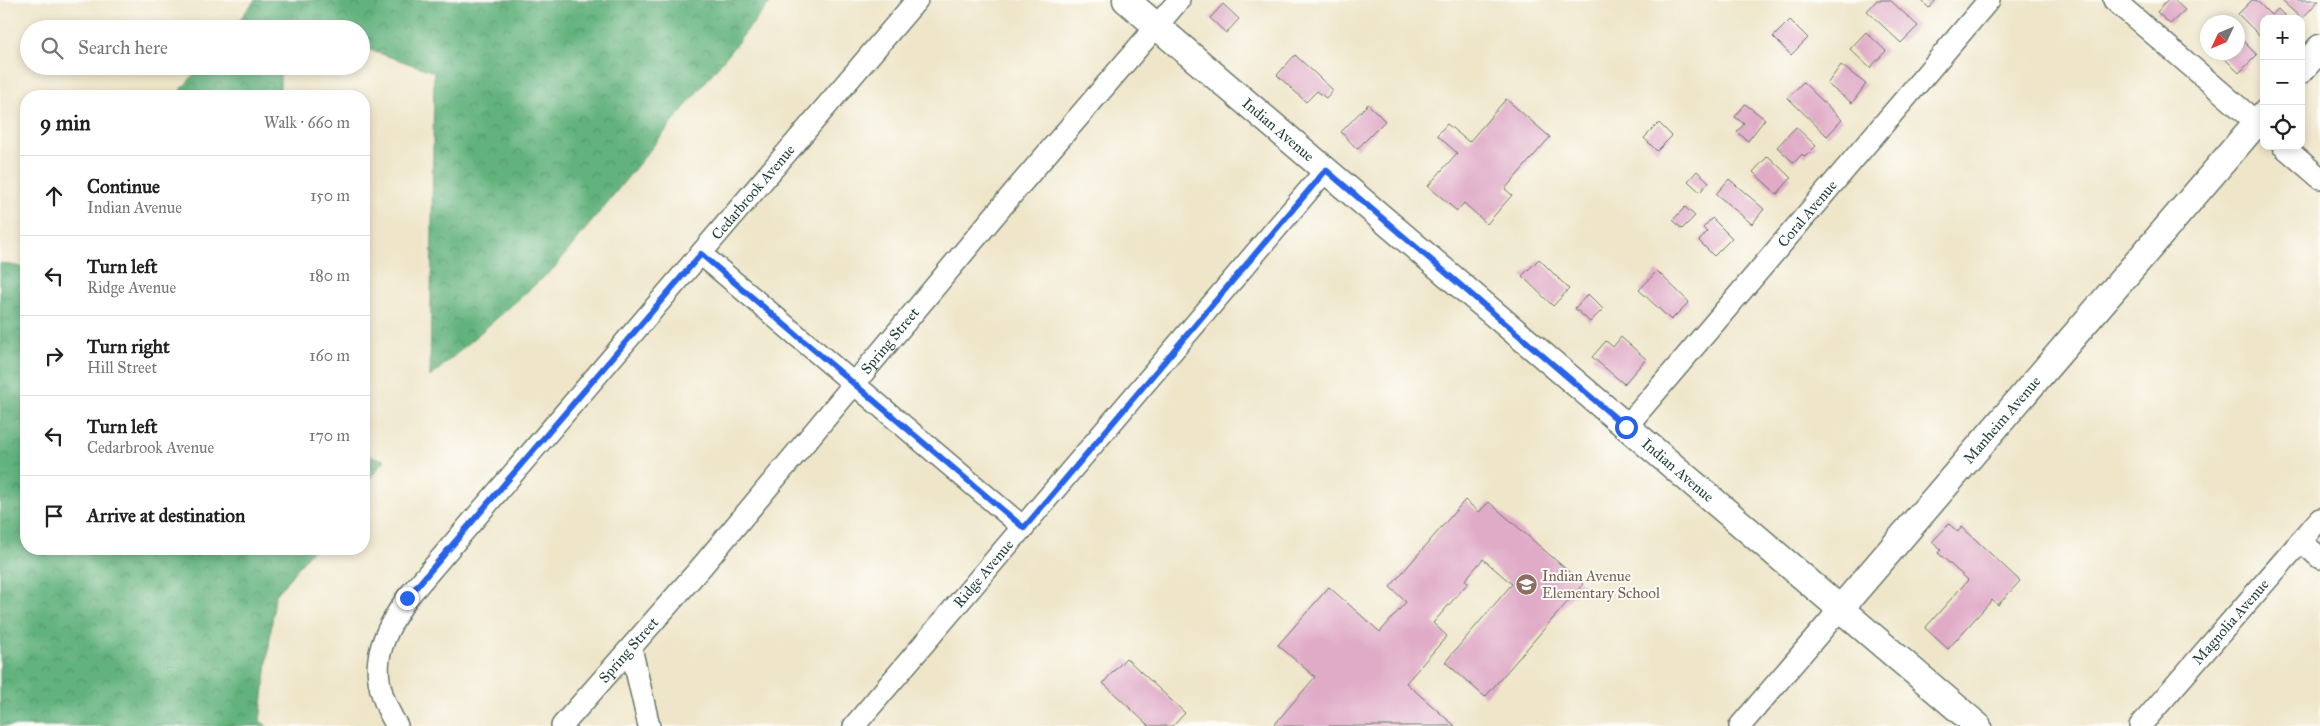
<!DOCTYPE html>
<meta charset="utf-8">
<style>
:root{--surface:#fff;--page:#f2f2f2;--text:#202124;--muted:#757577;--line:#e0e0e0}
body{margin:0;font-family:"IM FELL Great Primer",serif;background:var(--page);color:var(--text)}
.controls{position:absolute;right:15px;top:15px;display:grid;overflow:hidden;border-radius:10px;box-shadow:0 2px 8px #0003}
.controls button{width:45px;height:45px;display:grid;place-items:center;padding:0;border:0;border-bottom:1px solid var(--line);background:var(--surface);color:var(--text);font:25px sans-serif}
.compass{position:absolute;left:2200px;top:15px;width:45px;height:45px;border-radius:50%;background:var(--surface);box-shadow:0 2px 8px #0003;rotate:226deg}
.stop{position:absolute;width:15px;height:15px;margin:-11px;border:4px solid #2563eb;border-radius:50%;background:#fff}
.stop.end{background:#2563eb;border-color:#fff;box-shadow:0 1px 5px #0008}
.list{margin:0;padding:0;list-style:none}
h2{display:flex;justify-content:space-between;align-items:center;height:65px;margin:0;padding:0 20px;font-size:21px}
h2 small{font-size:16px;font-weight:400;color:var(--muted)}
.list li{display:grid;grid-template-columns:32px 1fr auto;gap:15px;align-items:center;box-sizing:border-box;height:80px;padding:0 20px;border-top:1px solid var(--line)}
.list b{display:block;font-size:19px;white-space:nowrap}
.list p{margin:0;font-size:16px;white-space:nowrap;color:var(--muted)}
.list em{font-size:16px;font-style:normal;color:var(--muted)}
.icon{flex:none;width:28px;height:28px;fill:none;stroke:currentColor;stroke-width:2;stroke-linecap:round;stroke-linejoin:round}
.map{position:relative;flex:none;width:2320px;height:726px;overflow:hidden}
.search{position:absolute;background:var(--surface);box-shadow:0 2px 8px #0003;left:20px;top:20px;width:350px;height:55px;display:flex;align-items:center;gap:12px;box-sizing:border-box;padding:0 18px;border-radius:28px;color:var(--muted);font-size:19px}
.panel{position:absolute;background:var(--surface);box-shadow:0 2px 8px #0003;left:20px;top:90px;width:350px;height:465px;border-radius:20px}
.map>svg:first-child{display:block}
.forest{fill:url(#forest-crowns);stroke:#407858}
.building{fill:#e0abc7}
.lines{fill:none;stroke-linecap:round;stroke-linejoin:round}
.minor-casing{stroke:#687868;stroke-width:24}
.tertiary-casing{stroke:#687868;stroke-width:29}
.minor{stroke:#fff;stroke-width:21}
.tertiary{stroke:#fff;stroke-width:26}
.route{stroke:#2563eb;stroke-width:6}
.labels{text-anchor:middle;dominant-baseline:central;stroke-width:4;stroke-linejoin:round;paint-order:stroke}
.street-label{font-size:15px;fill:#1f3d34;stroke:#fdfcf7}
.education-label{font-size:15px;fill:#785e54;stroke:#fdfcf7;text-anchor:start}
</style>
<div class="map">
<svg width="2320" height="726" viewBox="0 0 2320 726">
<defs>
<pattern id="forest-crowns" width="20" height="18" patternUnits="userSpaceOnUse" patternTransform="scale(1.25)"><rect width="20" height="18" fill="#62b27d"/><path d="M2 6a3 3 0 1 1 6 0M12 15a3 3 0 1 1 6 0" fill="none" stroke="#509267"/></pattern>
</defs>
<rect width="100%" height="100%" fill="#fdfcf7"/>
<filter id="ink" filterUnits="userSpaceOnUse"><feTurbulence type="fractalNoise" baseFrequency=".02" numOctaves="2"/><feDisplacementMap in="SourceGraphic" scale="10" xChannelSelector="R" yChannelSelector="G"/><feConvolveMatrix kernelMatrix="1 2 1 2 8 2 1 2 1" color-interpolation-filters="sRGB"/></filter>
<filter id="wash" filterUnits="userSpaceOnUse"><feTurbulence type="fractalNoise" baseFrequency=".0096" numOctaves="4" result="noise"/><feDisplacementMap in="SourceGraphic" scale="20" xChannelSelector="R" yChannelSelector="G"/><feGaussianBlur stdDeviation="1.12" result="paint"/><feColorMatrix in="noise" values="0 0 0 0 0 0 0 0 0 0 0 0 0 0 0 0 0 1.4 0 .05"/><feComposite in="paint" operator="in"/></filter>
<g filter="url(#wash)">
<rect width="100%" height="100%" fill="#efe6ca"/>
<path class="forest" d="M 255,0 L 772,0 L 554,268 L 430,377 L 434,72 L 361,47 L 361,29 L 308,29 L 281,19 L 280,29 L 232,29 Z
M 201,66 L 280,66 L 280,96 L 176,96 Z
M 0,263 L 26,268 L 26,549 L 313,549 L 275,596 L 260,721 L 267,726 L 0,726 Z
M 364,454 L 385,460 L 364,486 Z"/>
<g id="blocks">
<path class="building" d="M 1877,0 L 1890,0 L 1918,26 L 1901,43 L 1867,11 Z
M 1921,0 L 1936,0 L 1929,8 Z
M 2168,0 L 2174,0 L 2185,10 L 2170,24 L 2157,12 Z
M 2252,0 L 2256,0 L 2271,15 L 2278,9 L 2288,19 L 2264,19 L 2264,40 L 2238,14 Z
M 2281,0 L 2319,0 L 2302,19 Z
M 1223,4 L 1239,19 L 1226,33 L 1210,18 Z
M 1790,20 L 1808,38 L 1791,55 L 1773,37 Z
M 1866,32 L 1886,51 L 1870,68 L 1850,49 Z
M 2238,36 L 2257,55 L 2239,73 L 2218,52 L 2238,52 Z
M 1295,55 L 1333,90 L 1326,98 L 1317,91 L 1306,102 L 1277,75 Z
M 1841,65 L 1866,84 L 1852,103 L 1827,84 Z
M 1803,82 L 1842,120 L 1827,136 L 1788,98 Z
M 1506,99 L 1550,137 L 1505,189 L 1512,195 L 1487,224 L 1464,203 L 1457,211 L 1428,186 L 1457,153 L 1437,135 L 1447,124 L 1469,142 Z
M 1368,104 L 1385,121 L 1357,149 L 1341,132 Z
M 1745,104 L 1765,119 L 1748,141 L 1737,132 L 1744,124 L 1735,117 Z
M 1659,123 L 1672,136 L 1657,151 L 1644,138 Z
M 1796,127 L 1816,146 L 1805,157 L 1802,154 L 1794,163 L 1777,147 Z
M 1768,156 L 1791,178 L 1777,194 L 1753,172 Z
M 1697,171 L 1709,182 L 1700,192 L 1688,181 Z
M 1729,179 L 1764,209 L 1752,224 L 1716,194 Z
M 1685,207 L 1695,216 L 1682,229 L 1673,220 Z
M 1712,218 L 1732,238 L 1714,256 L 1699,241 L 1707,232 L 1703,228 Z
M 1539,259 L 1569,289 L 1553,306 L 1522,276 Z
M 1657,271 L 1689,302 L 1671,320 L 1639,290 Z
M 1588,294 L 1603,309 L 1590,322 L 1575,308 Z
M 1621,337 L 1646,359 L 1624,384 L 1592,357 L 1606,341 L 1613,347 Z
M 1465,500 L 1479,512 L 1489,502 L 1583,584 L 1485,697 L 1445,662 L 1512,584 L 1483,559 L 1465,580 L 1468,583 L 1433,623 L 1447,636 L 1406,683 L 1455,726 L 1273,726 L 1315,677 L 1278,645 L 1329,587 L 1380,632 L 1406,602 L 1390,587 Z
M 1949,524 L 1958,532 L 1962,527 L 2020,581 L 1998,605 L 1992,600 L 1948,649 L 1925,628 L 1968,580 L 1938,553 L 1941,550 L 1932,542 Z
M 1126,658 L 1185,713 L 1173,726 L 1149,726 L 1103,683 Z"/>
</g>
</g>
<g filter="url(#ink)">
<use href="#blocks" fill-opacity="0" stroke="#687868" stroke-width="1"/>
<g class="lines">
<defs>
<g id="minor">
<path d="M 2114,0 L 2264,129"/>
<path d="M 2283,146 L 2320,178"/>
<path d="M 701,254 L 1024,528"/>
<path id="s1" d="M 1626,427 L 1989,0"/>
<path d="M 2301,541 L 2320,558"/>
<path d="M 631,648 L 649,726"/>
<path id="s2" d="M 397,726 C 366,675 376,644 407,598 L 917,0"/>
<path id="s3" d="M 562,726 L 703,565 L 1014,192 L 1179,0"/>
<path id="s4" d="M 854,726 L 1326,170"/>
<path d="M 1740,726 L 1840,609"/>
<path id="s5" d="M 2140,726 L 2320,519"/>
</g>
<g id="tertiary">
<path id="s6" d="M 1126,0 L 1978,726"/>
<path d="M 2301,70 L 2320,48"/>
<path id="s7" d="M 1840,609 L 2264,114"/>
</g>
</defs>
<use href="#minor" class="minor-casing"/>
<use href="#tertiary" class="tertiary-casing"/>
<use href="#minor" class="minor"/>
<use href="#tertiary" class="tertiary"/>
</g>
</g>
<g class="lines" filter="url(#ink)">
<path class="route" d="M 407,598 L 701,254 L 1024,528 L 1326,170 L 1626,427"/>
</g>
<defs>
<symbol id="school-disc" viewBox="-11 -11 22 22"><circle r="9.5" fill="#8d6e63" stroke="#fdfcf7"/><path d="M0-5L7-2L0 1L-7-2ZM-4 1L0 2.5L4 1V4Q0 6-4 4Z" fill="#fff"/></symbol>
</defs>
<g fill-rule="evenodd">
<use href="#school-disc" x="1514" y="572" width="25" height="25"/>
</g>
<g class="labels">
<g class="street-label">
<text stroke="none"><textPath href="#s6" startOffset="200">Indian Avenue</textPath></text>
<text stroke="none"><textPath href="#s2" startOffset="672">Cedarbrook Avenue</textPath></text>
<text stroke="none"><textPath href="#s1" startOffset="280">Coral Avenue</textPath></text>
<text stroke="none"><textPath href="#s3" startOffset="506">Spring Street</textPath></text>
<text stroke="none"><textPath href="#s7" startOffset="249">Manheim Avenue</textPath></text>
<text stroke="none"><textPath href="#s6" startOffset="725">Indian Avenue</textPath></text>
<text stroke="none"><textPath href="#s4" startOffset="200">Ridge Avenue</textPath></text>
<text stroke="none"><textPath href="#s5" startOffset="138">Magnolia Avenue</textPath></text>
<text stroke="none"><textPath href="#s3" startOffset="101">Spring Street</textPath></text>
</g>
<g class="education-label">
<text x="1542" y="576">Indian Avenue<tspan x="1542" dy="17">Elementary School</tspan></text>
</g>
</g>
</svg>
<div class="controls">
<button>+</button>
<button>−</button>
<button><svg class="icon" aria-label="locate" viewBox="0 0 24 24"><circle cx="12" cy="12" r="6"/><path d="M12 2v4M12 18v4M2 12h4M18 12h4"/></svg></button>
</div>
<svg class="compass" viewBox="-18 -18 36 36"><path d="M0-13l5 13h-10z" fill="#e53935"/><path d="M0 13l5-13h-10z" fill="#757577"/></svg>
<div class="stop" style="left:1626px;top:427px"></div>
<div class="stop end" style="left:407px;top:598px"></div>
<div class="search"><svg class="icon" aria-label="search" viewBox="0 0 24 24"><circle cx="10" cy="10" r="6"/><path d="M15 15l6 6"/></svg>Search here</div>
<section class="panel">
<h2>9 min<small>Walk · 660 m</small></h2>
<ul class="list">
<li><svg class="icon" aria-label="ahead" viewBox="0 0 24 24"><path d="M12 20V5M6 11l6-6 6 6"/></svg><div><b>Continue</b><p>Indian Avenue</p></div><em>150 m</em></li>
<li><svg class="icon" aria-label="left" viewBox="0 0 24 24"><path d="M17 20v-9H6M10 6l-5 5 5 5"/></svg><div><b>Turn left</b><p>Ridge Avenue</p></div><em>180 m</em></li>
<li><svg class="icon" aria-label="right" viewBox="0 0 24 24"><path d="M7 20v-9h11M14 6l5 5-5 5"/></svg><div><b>Turn right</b><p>Hill Street</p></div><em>160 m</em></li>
<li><svg class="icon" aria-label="left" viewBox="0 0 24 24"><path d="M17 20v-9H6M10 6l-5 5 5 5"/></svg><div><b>Turn left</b><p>Cedarbrook Avenue</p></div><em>170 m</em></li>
<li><svg class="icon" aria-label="arrive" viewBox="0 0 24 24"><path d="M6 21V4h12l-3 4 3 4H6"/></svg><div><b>Arrive at destination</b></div></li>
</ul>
</section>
</div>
